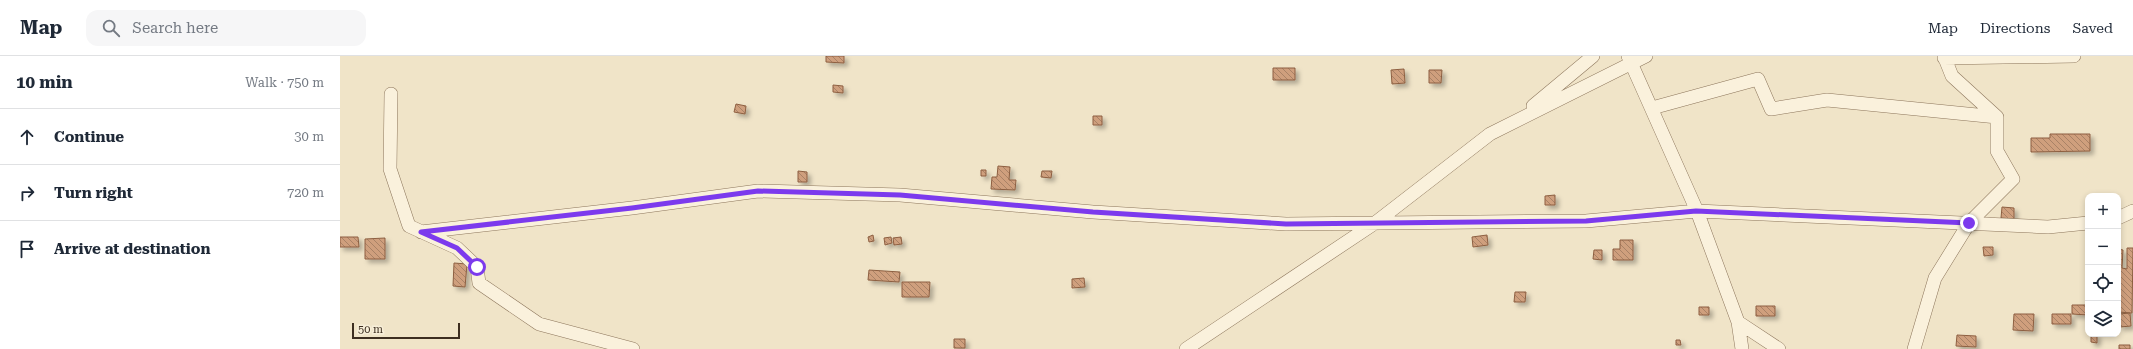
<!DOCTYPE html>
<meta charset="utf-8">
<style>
:root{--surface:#fff;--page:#f6f6f7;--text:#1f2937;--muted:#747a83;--line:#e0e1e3}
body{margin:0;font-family:"Roboto Serif",serif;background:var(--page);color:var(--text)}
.controls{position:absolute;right:12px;bottom:12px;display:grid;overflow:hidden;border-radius:8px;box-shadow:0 2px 6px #0003}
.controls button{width:36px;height:36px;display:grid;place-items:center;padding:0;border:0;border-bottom:1px solid var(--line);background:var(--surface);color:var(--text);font:20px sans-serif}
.scale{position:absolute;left:12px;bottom:10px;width:108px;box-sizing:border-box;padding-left:4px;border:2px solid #3d2e20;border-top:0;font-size:11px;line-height:14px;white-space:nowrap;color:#3d2e20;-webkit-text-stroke:3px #f7eed8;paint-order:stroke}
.stop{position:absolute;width:12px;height:12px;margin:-9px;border:3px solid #7c3aed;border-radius:50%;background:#fff}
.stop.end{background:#7c3aed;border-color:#fff;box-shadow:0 1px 4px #0008}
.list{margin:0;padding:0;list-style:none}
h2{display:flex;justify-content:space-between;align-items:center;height:52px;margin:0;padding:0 16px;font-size:17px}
h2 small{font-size:13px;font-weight:400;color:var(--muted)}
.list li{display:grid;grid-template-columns:26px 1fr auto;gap:12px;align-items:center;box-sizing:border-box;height:56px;padding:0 16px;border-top:1px solid var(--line)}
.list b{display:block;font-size:15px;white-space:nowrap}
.list em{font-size:13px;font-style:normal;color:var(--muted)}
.icon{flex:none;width:22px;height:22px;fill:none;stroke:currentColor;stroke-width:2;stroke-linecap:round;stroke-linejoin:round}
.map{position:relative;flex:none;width:1793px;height:293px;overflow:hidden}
header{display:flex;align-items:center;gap:24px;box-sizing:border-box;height:56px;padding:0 20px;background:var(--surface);border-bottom:1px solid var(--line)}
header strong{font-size:19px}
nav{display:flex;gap:22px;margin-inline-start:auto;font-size:14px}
.search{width:280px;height:36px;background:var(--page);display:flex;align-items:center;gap:10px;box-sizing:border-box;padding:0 14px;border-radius:12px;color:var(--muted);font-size:15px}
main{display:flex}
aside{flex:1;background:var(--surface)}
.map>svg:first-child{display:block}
.building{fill:url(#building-back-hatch);stroke:#8d5f41;filter:url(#shadow)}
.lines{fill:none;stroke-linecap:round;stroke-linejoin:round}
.minor-casing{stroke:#8d765c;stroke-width:14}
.minor{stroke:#faf1dc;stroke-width:13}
.route{stroke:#7c3aed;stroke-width:5}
</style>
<header>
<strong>Map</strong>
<div class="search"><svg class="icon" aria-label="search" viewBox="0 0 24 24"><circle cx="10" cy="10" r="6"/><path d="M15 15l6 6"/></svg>Search here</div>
<nav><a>Map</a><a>Directions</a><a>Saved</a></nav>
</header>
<main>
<aside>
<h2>10 min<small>Walk · 750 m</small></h2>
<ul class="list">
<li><svg class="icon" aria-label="ahead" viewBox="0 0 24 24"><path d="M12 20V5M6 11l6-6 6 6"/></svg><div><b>Continue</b></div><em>30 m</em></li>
<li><svg class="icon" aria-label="right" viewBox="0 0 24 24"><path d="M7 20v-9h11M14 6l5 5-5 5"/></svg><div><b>Turn right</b></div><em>720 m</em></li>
<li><svg class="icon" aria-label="arrive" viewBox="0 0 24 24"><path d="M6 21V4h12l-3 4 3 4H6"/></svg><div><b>Arrive at destination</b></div></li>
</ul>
</aside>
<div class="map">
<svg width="1793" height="293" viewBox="0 0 1793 293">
<defs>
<pattern id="building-back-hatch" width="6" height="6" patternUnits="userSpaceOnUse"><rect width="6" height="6" fill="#cf9f7d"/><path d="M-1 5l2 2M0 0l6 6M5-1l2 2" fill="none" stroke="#a98266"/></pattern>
<filter id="shadow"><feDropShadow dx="3.5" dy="3.5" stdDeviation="2" flood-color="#0004"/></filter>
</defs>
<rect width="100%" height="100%" fill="#f0e4c8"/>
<path class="building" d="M 486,0 L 504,0 L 504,7 L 486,6 Z
M 933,12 L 955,12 L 955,24 L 933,24 Z
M 1064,13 L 1065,27 L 1052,28 L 1051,14 Z
M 1089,14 L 1102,14 L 1101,27 L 1089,27 Z
M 493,29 L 503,30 L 503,37 L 493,36 Z
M 396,48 L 406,50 L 405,58 L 394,56 Z
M 753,60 L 762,60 L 762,69 L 753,69 Z
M 1710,78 L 1750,78 L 1750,95 L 1691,96 L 1691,82 L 1710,82 Z
M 658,110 L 670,111 L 669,124 L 676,124 L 675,134 L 651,133 L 652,121 L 657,121 Z
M 641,114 L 646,114 L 646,120 L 641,120 Z
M 458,115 L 467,116 L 467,126 L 458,126 Z
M 702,115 L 712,115 L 711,122 L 701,121 Z
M 1215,139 L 1215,149 L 1205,149 L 1205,140 Z
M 1662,151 L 1674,152 L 1674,163 L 1661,162 Z
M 533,179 L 534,185 L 529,186 L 528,181 Z
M 1147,179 L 1148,189 L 1133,191 L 1132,181 Z
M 0,181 L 18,181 L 19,191 L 0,191 Z
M 551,181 L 552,187 L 545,189 L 544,182 Z
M 561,181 L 562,188 L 554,189 L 553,182 Z
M 45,182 L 45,203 L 25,203 L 25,183 Z
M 1280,184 L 1293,184 L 1293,204 L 1273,204 L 1273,193 L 1280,193 Z
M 1643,191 L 1653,191 L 1653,199 L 1644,200 Z
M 1787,192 L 1793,192 L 1792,257 L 1778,256 L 1778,193 L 1783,194 L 1782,212 L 1787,213 Z
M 1254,194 L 1262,194 L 1262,204 L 1253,203 Z
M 114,207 L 127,208 L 125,231 L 113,230 Z
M 529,214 L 560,216 L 559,226 L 528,224 Z
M 744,222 L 745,231 L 732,232 L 732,223 Z
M 562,226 L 590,226 L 589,241 L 562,241 Z
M 1175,236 L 1186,236 L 1185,246 L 1174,246 Z
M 1732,249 L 1748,249 L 1748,259 L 1732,258 Z
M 1416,250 L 1435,250 L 1435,260 L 1416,260 Z
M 1359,251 L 1369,251 L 1369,259 L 1359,259 Z
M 1790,257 L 1791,270 L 1780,271 L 1779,258 Z
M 1674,258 L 1694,258 L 1693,275 L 1673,274 Z
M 1712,258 L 1731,258 L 1731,268 L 1712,268 Z
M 1751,278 L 1757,278 L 1757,287 L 1751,286 Z
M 1617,279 L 1636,280 L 1636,291 L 1616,290 Z
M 614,283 L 625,283 L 625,292 L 614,292 Z
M 1336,284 L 1340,284 L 1341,289 L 1336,289 Z
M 1779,289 L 1790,289 L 1790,293 L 1779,293 Z"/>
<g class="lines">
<defs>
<path id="minor" d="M 1288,0 L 1357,155 L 1398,266 L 1402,293
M 1604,2 L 1734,0
M 51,38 L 50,113 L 69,170 L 117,192 L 137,211 L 139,227 L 199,268 L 293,293
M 1193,50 L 1253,0
M 1312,52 L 1418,23 L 1431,53 L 1487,44 L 1657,61
M 1778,162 L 1793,155
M 81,176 L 292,152 L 418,135 L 560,139 L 753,156 L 946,168 L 1246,165 L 1357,155 L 1708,171 L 1748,167
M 1398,266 L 1439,293
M 846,293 L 1035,167 L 1150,78 L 1306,0
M 1574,293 L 1595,222 L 1629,167 L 1673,123 L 1657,95 L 1657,61 L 1612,20 L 1604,0"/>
</defs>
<use href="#minor" class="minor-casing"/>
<use href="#minor" class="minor"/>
</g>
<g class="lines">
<path class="route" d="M 137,211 L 117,192 L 81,176 L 292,152 L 418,135 L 560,139 L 753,156 L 946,168 L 1246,165 L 1356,155 L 1629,167"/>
</g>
</svg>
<div class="controls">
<button>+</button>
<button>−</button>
<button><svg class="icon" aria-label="locate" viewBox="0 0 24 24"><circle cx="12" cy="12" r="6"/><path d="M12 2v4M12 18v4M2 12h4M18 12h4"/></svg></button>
<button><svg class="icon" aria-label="layers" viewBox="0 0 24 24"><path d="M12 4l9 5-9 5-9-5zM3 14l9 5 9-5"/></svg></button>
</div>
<div class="scale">50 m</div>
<div class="stop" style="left:137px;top:211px"></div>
<div class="stop end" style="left:1629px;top:167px"></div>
</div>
</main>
